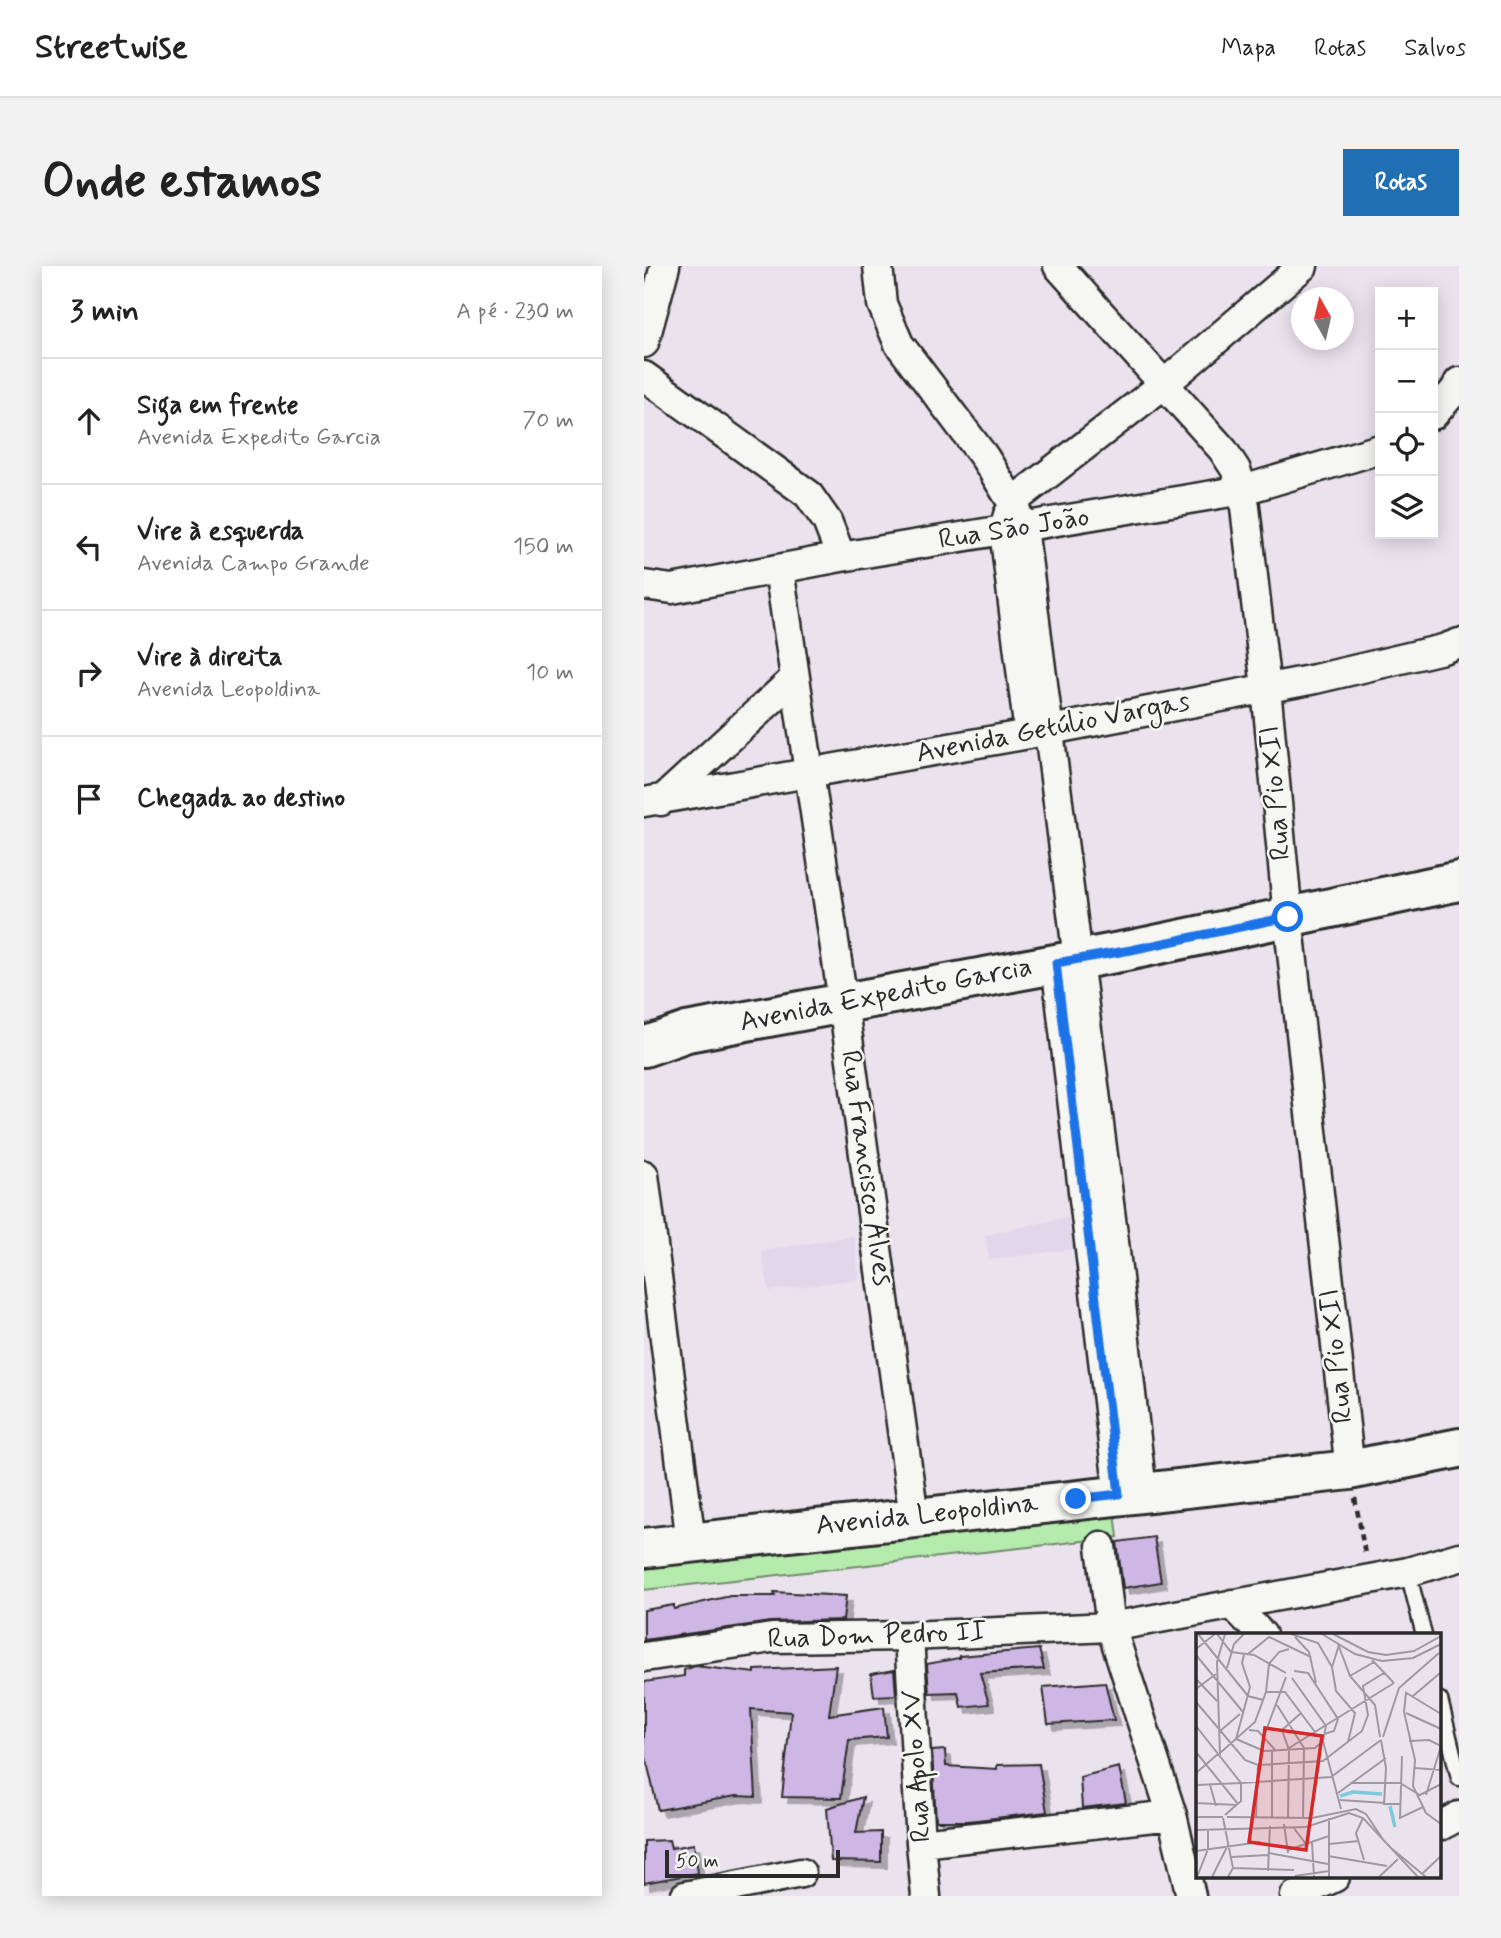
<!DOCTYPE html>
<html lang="pt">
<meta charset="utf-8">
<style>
:root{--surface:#fff;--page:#f2f2f2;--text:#222;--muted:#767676;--line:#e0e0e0;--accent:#1f6fb2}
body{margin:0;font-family:Mynerve,sans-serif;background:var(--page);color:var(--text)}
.controls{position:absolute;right:21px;top:21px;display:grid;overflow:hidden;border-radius:0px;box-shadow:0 4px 18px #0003}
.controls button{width:63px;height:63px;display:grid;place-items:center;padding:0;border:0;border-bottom:2px solid var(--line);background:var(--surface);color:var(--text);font:35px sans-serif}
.compass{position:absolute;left:647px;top:21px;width:63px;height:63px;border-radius:50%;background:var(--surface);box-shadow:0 4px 18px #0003;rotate:352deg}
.scale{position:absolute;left:21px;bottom:18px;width:175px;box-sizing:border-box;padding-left:7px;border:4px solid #2b2b2b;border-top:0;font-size:19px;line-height:24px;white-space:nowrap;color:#2b2b2b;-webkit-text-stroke:5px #f6f6f2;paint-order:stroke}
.stop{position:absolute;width:21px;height:21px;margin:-16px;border:5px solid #1a73e8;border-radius:50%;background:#fff}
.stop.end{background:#1a73e8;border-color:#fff;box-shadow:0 2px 7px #0008}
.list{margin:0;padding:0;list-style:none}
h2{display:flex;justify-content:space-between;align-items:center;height:91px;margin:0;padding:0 28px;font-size:30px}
h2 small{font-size:23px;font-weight:400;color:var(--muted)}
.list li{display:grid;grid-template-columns:46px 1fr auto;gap:21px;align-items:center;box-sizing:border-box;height:126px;padding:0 28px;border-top:2px solid var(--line)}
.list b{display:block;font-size:26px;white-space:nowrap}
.list p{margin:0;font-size:23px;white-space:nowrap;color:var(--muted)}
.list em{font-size:23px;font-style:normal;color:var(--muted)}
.icon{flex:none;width:38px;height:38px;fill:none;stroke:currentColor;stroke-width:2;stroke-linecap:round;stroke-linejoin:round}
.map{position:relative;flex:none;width:815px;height:1630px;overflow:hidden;border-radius:0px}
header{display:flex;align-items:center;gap:42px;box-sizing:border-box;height:98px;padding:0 35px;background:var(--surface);border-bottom:2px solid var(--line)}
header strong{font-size:33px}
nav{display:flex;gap:38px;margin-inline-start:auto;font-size:24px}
.intro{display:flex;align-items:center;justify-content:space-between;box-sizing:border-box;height:168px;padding:0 42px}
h1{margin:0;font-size:49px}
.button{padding:18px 32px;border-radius:0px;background:var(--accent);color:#fff;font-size:24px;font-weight:700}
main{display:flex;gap:42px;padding:0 42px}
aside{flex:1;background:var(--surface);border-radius:0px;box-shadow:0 4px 18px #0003}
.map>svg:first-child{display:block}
.built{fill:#e2d6eb}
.green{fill:#b5ebad;stroke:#708b6c;stroke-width:2}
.building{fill:#ceb6e5;stroke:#2b2b2b;stroke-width:2;filter:url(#shadow)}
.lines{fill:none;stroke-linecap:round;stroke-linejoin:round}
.lane-casing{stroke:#2b2b2b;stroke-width:19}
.street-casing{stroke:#2b2b2b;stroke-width:33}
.secondary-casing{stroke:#2b2b2b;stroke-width:44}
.path{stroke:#2b2b2b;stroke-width:4.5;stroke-dasharray:7 5;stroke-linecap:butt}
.lane{stroke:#f6f6f2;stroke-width:14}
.street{stroke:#f6f6f2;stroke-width:28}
.secondary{stroke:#f6f6f2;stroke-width:38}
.route{stroke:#1a73e8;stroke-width:9}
.labels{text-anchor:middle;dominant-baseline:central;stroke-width:5;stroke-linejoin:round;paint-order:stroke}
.street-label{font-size:28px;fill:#2b2b2b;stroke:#f6f6f2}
.inset-river{fill:none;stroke:#7ccadb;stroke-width:3.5}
.inset-road{fill:none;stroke:#9e99a0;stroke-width:2}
.view{fill:#d62828;fill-opacity:0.15;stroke:#d62828;stroke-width:3.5}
.inset-edge{fill:none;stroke:#2b2b2b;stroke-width:3.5}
</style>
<header>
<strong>Streetwise</strong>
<nav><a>Mapa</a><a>Rotas</a><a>Salvos</a></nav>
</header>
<div class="intro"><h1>Onde estamos</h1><a class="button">Rotas</a></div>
<main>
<aside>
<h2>3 min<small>A pé · 230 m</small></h2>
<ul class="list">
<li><svg class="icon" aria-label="ahead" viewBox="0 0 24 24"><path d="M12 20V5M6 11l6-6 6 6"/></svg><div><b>Siga em frente</b><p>Avenida Expedito Garcia</p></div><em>70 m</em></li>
<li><svg class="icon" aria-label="left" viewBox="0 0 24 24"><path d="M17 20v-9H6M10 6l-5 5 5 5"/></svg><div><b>Vire à esquerda</b><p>Avenida Campo Grande</p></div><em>150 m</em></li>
<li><svg class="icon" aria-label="right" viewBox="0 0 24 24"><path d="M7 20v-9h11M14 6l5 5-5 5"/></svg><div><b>Vire à direita</b><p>Avenida Leopoldina</p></div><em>10 m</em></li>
<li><svg class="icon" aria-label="arrive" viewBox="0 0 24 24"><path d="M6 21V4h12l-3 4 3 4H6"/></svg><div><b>Chegada ao destino</b></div></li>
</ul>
</aside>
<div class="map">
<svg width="815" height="1630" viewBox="0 0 815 1630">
<defs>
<filter id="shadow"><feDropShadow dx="6" dy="6" stdDeviation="0" flood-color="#0004"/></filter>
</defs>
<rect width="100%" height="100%" fill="#eae3ee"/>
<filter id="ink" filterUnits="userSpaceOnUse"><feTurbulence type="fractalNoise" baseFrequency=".0143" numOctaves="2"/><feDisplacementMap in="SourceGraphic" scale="14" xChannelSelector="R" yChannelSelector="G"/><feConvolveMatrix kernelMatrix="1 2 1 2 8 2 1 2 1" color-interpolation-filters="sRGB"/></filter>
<g filter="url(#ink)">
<path class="built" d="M 424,951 L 430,983 L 345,994 L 341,969 Z
M 210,970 L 215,1013 L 125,1025 L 117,985 Z"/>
<path class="green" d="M 470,1240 L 474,1271 L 0,1324 L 0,1296 Z"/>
<path class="building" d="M 510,1271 L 517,1316 L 479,1322 L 473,1276 Z
M 130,1326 L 202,1330 L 199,1354 L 126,1356 L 0,1374 L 0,1344 L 30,1339 L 30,1343 L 86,1330 L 131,1330 Z
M 395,1383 L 400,1403 L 336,1407 L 345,1438 L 317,1441 L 314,1426 L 285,1427 L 283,1398 L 315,1392 L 315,1390 Z
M 51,1400 L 111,1407 L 111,1404 L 192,1400 L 185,1449 L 240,1441 L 243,1471 L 205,1474 L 197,1532 L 138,1531 L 147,1446 L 107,1443 L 112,1531 L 92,1530 L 14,1544 L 0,1483 L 0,1416 L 40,1410 L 40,1404 Z
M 250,1404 L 252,1429 L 230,1430 L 227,1408 Z
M 461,1416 L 470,1454 L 404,1458 L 399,1421 Z
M 301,1484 L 302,1500 L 353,1503 L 353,1499 L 395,1498 L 403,1546 L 324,1555 L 292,1555 L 288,1485 Z
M 475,1501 L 482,1537 L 438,1542 L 436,1511 Z
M 219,1531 L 212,1567 L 237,1566 L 237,1596 L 187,1595 L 183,1542 Z
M 25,1574 L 27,1582 L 50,1578 L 54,1607 L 0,1617 L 0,1575 Z"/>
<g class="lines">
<defs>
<path id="lane" d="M 764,1306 L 780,1369
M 796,1434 L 815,1512"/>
<path id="street" d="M 234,0 L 238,38 L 255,78 L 341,192 L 368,236 L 379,261 L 470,976 L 498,1226
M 414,0 L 579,184 L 592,204 L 599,224 L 622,422 L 644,651 L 706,1204
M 0,77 L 21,0
M 0,110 L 164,228 L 183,255 L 197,291
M 789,149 L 811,124 L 815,116
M 368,236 L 519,119 L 659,0
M 364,249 L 360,264 L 385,468
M 135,303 L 199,736 L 270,1251
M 0,319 L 28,323 L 197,291 L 599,224 L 736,183
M 17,535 L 151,412
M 0,536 L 385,468 L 671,413 L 799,383 L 815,377
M 412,697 L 475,1228
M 0,909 L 47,1276
M 457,1280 L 467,1361 L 528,1549 L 547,1630
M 588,1338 L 618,1369
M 265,1370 L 277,1577 L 282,1630
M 0,1391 L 128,1372 L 265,1370 L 467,1361 L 764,1306 L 815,1291
M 796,1560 L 815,1550
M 277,1577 L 528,1549
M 41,1630 L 157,1607
M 651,1630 L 691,1611"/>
<path id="secondary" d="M 0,781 L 43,766 L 487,684 L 815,615
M 0,1282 L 706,1204 L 815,1182"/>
</defs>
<use href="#lane" class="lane-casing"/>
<use href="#street" class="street-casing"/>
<use href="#secondary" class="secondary-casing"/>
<path class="path" d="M 711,1232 L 721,1288"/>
<use href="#lane" class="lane"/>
<use href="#street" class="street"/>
<use href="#secondary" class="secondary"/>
</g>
</g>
<g class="lines" filter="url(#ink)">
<path class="route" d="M 432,1233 L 475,1228 L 412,697 L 487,684 L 644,651"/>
</g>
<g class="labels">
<g class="street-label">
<text transform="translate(370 263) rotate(-9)">Rua São João</text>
<text transform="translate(409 462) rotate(-11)">Avenida Getúlio Vargas</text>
<text transform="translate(632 527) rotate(-95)">Rua Pio XII</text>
<text transform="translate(242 729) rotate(-11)">Avenida Expedito Garcia</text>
<text transform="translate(222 902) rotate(82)">Rua Francisco Alves</text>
<text transform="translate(693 1090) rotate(-96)">Rua Pio XII</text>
<text transform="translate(283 1249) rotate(-6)">Avenida Leopoldina</text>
<text transform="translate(233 1370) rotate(-2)">Rua Dom Pedro II</text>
<text transform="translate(273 1500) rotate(-94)">Rua Apolo XV</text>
</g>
</g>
<g transform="translate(552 1367)">
<rect width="245" height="245" fill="#eae3ee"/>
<path class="inset-river" d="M 144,163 L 157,159 L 186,161M 194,173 L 199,194"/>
<path class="inset-road" d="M 2,1 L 52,63 L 67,67M 21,1 L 35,19 L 58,22 L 90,40M 95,1 L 122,10 L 136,34M 126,1 L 159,21 L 186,28 L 217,25 L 245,11M 137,1 L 172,19 L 190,22 L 218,18 L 245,3M 99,4 L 113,19 L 120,50M 142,11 L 154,43 L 179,72 L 184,104M 143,12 L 136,34 L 140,58 L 159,80 L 152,109M 0,16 L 19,1M 52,21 L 73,4 L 115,24M 0,22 L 47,79M 176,27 L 198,50M 31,35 L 38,11 L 48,1M 98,38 L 112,40 L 142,86 L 138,98 L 125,102M 154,43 L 178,29M 96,45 L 130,93 L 127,108 L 145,176M 0,46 L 21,68M 0,56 L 20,41M 70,59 L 89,59 L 119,99M 209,59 L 245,81M 210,60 L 208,79 L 219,127 L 217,153 L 230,180 L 245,191M 217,63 L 244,40M 0,69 L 23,96M 81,72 L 108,115 L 107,186M 210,80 L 245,96M 0,93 L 45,150 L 135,144 L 185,107M 23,96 L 49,127 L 62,132 L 127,128 L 166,98 L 172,82 L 167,53 L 188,40M 53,97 L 62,98 L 80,118M 24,98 L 44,81M 68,103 L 90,44M 187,104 L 203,55 L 243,20M 40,106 L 68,118 L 119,115 L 127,108M 40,106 L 54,54 L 46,30 L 48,22M 185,107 L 190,135 L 188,172M 213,108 L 233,107 L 245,113M 93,115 L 198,50M 76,118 L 76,185M 0,119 L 42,171M 24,120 L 59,89 L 70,59 L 73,31 L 83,19 L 93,16M 24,122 L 21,29 L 29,1M 206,123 L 204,185 L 227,174M 219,135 L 245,137M 0,140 L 22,121M 154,150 L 204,150 L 224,162 L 245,151M 0,152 L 45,150M 14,152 L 20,173M 142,160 L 190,125M 230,162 L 245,113M 144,167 L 204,171M 0,170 L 41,172M 29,182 L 45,168 L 45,150M 0,184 L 27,184M 31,184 L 116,185 L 160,176 L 170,181 L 188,208M 27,185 L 37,235 L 32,244M 60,185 L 62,132M 92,185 L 93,117 L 86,97 L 105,80M 133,185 L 133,244M 167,185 L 160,200 L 168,227M 88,191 L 92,220M 97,194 L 110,211M 0,197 L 110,194 L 153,180 L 167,185 L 222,244M 116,209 L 118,244M 133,211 L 163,208M 195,215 L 230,244M 92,217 L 133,203M 0,218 L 64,209M 73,220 L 132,231M 132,223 L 191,233M 35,224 L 72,222M 37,235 L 98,237M 72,238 L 74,193M 227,240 L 245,223M 99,243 L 133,238M 1,244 L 12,216 L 12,198M 16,244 L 32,212M 183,244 L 202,226"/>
<path class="view" d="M 69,95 L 126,103 L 110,217 L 53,209 Z"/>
<rect width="245" height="245" class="inset-edge"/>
</g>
</svg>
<div class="controls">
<button>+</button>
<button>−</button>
<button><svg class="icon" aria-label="locate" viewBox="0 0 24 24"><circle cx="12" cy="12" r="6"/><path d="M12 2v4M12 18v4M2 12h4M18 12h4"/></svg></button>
<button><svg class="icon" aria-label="layers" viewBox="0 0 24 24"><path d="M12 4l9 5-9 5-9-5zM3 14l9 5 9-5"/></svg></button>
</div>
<svg class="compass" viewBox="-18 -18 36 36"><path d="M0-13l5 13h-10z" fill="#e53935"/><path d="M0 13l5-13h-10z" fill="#767676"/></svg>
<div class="scale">50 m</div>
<div class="stop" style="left:644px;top:651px"></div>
<div class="stop end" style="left:432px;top:1233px"></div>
</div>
</main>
